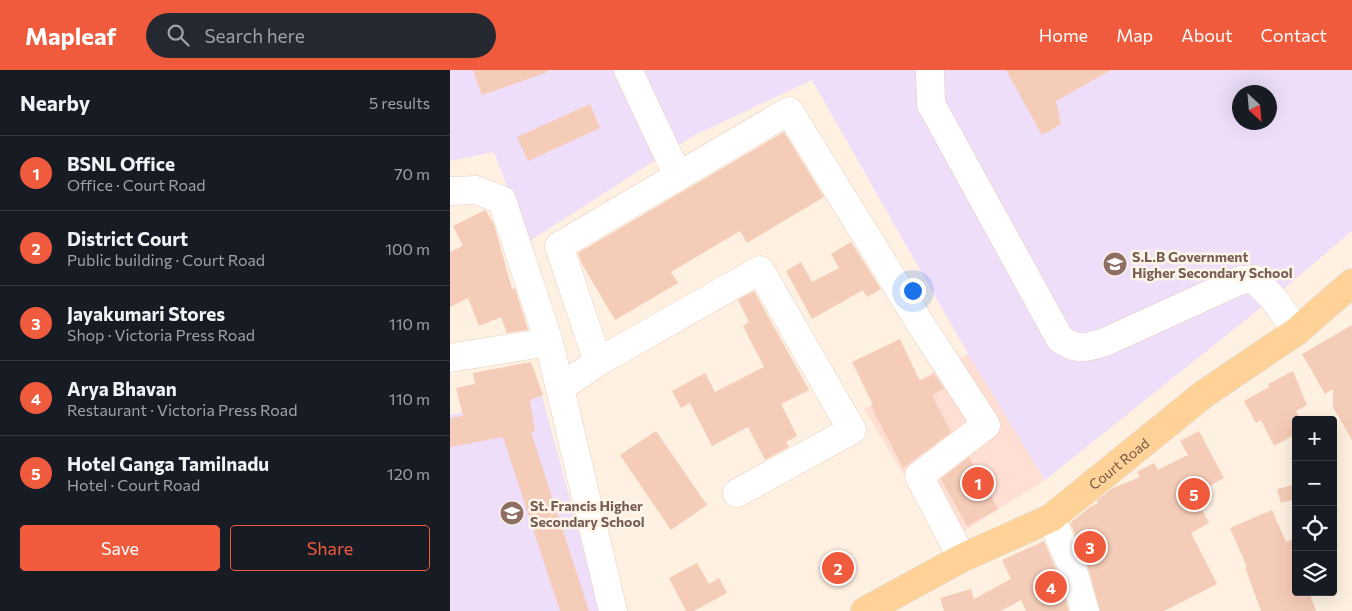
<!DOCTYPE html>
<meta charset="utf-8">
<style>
:root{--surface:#171b24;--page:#242831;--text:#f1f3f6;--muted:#9ea1a6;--line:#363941;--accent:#f15b3d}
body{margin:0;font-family:Commissioner,sans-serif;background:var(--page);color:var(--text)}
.controls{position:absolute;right:15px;bottom:15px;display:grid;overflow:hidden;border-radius:5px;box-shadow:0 5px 20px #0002}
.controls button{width:45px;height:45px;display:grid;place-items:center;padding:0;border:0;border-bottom:1px solid var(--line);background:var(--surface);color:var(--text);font:25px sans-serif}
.compass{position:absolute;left:782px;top:15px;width:45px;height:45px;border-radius:50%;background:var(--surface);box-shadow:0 5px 20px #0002;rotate:154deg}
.you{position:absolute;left:462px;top:220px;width:18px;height:18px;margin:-12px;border:4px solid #fff;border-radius:50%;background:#1a73e8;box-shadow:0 0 0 8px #1a73e833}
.badge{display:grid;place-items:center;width:32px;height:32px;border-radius:50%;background:var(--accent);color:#fff;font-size:16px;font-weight:700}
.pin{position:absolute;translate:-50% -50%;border:2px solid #fff;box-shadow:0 1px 5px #0006}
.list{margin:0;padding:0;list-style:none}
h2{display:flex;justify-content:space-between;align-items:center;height:65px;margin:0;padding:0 20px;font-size:21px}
h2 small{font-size:16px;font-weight:400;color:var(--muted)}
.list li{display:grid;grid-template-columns:32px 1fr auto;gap:15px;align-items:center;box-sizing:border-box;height:75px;padding:0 20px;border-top:1px solid var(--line)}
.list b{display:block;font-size:19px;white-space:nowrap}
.list p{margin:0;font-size:16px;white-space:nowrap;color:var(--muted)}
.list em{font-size:16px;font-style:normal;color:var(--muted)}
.actions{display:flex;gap:10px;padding:15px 20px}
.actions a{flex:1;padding:11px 0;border:1px solid var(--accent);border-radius:5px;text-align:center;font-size:18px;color:var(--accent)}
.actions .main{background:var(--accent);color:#fff}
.icon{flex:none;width:28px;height:28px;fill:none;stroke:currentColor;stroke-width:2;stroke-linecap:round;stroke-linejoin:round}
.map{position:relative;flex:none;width:902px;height:541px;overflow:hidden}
header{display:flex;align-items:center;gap:30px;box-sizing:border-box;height:70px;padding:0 25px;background:var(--accent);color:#fff}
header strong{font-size:24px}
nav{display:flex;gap:28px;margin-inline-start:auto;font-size:18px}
.search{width:350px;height:45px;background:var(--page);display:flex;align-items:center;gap:12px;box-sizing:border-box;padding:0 18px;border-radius:28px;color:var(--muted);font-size:19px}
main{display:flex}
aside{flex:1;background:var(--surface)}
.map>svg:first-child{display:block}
.commercial{fill:#ffded4}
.education{fill:#eedefa;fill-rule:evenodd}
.building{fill:#f5ccb7}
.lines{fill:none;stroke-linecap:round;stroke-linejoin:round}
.minor-casing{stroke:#e5cebf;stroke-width:29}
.major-casing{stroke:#dcd3cf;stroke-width:29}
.minor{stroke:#fff;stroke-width:28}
.major{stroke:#ffd397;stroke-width:28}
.labels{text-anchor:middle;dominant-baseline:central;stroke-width:5;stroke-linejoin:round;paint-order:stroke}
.education-label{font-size:14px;font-weight:bold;fill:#785e54;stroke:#fff5e9;text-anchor:start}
.street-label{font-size:14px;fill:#775546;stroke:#fff5e9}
</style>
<header>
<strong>Mapleaf</strong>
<div class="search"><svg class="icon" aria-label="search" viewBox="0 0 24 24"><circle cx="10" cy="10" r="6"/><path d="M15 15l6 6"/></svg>Search here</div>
<nav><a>Home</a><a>Map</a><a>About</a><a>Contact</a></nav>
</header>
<main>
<aside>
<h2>Nearby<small>5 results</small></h2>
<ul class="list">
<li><span class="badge">1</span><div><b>BSNL Office</b><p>Office · Court Road</p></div><em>70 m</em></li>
<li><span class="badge">2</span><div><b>District Court</b><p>Public building · Court Road</p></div><em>100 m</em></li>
<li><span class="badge">3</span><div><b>Jayakumari Stores</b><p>Shop · Victoria Press Road</p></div><em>110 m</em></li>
<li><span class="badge">4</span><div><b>Arya Bhavan</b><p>Restaurant · Victoria Press Road</p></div><em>110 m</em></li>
<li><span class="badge">5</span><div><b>Hotel Ganga Tamilnadu</b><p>Hotel · Court Road</p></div><em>120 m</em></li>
</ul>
<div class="actions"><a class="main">Save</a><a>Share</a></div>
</aside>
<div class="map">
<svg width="902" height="541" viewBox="0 0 902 541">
<rect width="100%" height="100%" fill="#fef1e1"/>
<path class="commercial" d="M 518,284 L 595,410 L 495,473 L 414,339 Z"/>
<path class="education" d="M 0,0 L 902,0 L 902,161 L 823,228 L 595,410 L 518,284 L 362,10 L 243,66 L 78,172 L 44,82 L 0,91 ZM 789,22 L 819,22 L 819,52 L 789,52 Z
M 92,326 L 150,541 L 0,541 L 0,345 Z"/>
<path class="building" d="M 23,0 L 97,0 L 98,2 L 32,25 Z
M 556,0 L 661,0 L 606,31 L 611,54 L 592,65 Z
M 140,34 L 150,58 L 78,91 L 67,67 Z
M 334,62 L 374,127 L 297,173 L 290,161 L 221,202 L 228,213 L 165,250 L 132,194 L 128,183 Z
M 35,140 L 44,154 L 62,219 L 65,218 L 78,260 L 57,263 L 51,247 L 29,256 L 18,228 L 0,237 L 0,182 L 13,176 L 3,156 Z
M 401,172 L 431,219 L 417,227 L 413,220 L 362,249 L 336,201 L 351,192 L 362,212 L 389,198 L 381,184 Z
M 304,221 L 359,320 L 331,334 L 347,366 L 336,372 L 339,377 L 315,390 L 298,357 L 262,376 L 240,333 L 231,338 L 222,321 L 255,303 L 265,322 L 314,297 L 293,256 L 299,252 L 288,230 Z
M 902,255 L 902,370 L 883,337 L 883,319 L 875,324 L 852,284 Z
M 450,269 L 470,311 L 484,304 L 494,319 L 482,325 L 501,362 L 453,398 L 421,336 L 423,335 L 402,292 Z
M 81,292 L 93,325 L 80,330 L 85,361 L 81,362 L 139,541 L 110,541 L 53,367 L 0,377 L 0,348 L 13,346 L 6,318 L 25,314 L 23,303 Z
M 843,301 L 857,335 L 846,341 L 851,350 L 846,350 L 846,364 L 824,376 L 811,350 L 806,353 L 794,331 L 819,317 L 818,314 Z
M 206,361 L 257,435 L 221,460 L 170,385 Z
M 749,361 L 774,408 L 744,424 L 759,453 L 741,463 L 767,514 L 714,541 L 650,541 L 636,490 L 620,453 L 640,437 L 648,433 L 647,430 L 663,418 L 690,407 L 687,402 L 704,393 L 708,400 L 738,385 L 730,371 Z
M 519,387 L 548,439 L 517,456 L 491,409 Z
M 846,414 L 846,429 L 831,433 L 827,419 Z
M 822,440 L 836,472 L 846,468 L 846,522 L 859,522 L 866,541 L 811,541 L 795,497 L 797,497 L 780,458 Z
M 594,471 L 606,499 L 619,541 L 576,541 L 571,530 L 551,541 L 494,541 L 490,528 L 521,519 L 524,529 L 561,509 L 552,490 Z
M 247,493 L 259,514 L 269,508 L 277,523 L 244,541 L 236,541 L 219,508 Z"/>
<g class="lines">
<defs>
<path id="minor" d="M 178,0 L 228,106
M 480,0 L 481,34 L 610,269 C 628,281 636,278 655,272 L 791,210 L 804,209 L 823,228 L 847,261
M 0,121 L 26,120 L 52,130 L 99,272 L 163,541
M 0,288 L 99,272
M 148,292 L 109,176 L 339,41 L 470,253 L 536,355 L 469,406 L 512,488
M 110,318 L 148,292 L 310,200 L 402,360 L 287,423
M 601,448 L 621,494 L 635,541"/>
<g id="major">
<path id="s1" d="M 415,541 L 512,488 L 601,448 L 754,324 L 847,261 L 902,213"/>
</g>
</defs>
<use href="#minor" class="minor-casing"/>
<use href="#major" class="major-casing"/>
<use href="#minor" class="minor"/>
<use href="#major" class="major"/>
</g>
<defs>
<symbol id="school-disc" viewBox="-11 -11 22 22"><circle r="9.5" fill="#8d6e63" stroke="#fff5e9"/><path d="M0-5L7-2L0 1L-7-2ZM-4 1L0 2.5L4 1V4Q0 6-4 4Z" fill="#fff"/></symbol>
</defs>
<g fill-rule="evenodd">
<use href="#school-disc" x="651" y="180" width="28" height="28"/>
<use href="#school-disc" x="48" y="429" width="28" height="28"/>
</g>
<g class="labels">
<g class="education-label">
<text x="682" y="186">S.L.B Government<tspan x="682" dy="16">Higher Secondary School</tspan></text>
<text x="80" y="435">St. Francis Higher<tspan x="80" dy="16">Secondary School</tspan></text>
</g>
<g class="street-label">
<text stroke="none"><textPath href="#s1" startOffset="295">Court Road</textPath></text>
</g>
</g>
</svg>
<div class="controls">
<button>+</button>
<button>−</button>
<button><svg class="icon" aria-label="locate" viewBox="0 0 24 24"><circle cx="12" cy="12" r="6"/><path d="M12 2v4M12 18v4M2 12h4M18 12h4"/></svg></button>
<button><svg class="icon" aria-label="layers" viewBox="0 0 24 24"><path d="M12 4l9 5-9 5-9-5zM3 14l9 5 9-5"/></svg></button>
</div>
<svg class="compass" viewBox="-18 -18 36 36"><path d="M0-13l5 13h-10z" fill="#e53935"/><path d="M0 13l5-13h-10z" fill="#9ea1a6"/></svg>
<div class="you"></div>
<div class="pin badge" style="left:528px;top:413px">1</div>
<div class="pin badge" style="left:388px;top:498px">2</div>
<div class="pin badge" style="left:640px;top:477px">3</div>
<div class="pin badge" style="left:601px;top:517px">4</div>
<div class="pin badge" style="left:744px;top:424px">5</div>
</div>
</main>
